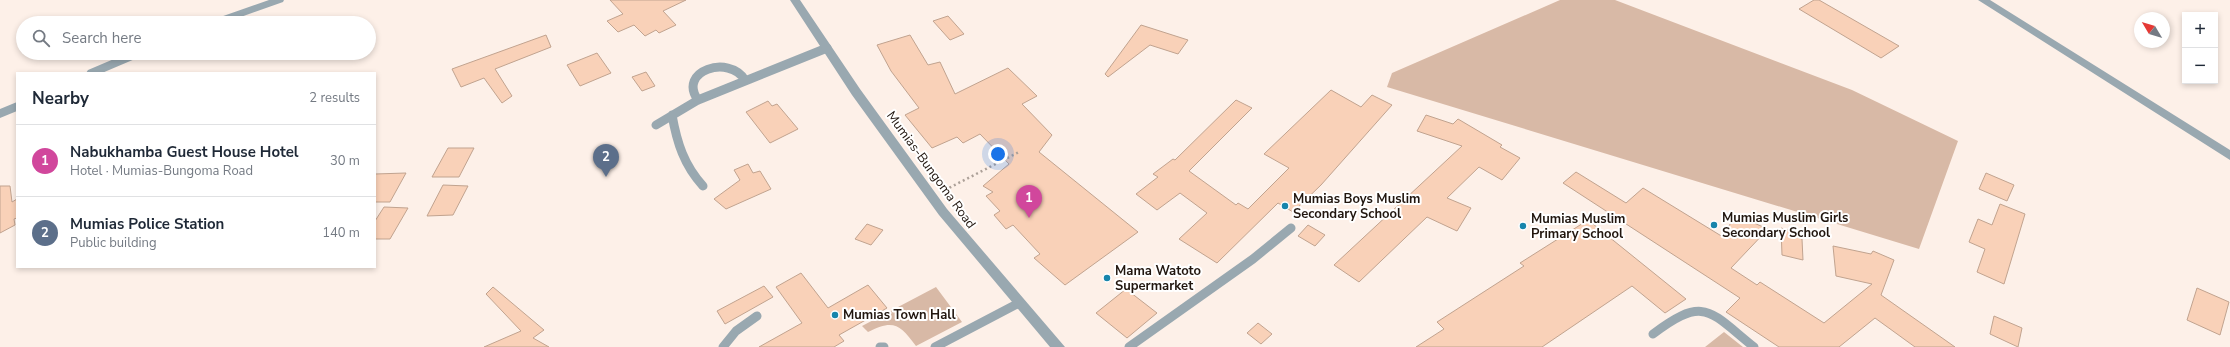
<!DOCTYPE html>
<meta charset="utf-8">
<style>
:root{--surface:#fff;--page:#f6f6f7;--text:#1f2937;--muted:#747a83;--line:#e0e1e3;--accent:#1785ac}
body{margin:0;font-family:"Nunito Sans",sans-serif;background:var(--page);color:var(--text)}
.controls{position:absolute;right:12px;top:12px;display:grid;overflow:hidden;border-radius:0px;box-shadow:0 2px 6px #0003}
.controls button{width:36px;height:36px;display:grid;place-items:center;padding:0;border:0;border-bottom:1px solid var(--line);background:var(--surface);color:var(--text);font:20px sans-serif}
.compass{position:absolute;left:2134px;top:12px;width:36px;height:36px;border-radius:50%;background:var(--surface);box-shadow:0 2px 6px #0003;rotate:308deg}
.you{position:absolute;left:998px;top:154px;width:14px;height:14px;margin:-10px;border:3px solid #fff;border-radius:50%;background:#1a73e8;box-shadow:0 0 0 6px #1a73e833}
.badge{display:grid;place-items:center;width:26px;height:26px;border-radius:50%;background:var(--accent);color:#fff;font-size:13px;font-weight:700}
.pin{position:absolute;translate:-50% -33px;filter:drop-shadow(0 1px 2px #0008)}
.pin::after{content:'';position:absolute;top:21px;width:14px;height:12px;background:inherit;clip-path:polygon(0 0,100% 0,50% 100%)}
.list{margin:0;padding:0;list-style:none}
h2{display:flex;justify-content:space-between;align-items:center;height:52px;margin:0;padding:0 16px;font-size:17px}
h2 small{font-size:13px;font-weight:400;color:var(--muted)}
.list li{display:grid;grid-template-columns:26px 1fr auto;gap:12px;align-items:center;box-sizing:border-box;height:72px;padding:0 16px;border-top:1px solid var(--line)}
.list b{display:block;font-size:15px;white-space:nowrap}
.list p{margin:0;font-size:13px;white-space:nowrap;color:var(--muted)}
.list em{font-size:13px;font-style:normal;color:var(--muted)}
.icon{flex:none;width:22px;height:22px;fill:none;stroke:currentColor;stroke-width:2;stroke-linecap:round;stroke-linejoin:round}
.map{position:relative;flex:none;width:2230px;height:347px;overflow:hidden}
.search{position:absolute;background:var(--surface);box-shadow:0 2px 6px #0003;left:16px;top:16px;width:360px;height:44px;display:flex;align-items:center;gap:10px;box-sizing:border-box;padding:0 14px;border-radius:22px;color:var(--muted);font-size:15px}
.panel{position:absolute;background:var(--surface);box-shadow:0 2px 6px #0003;left:16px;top:72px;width:360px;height:196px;border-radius:0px}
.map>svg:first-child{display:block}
.green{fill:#d8b9a6}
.building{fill:#f9d1b8;stroke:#c1a38f}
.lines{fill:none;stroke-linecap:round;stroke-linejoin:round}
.path{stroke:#aca098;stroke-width:2.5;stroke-dasharray:2 3;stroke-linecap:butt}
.service{stroke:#99a8b0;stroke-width:9}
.minor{fill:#99a8b0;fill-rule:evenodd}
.tertiary{fill:#99a8b0;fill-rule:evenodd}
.poi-dot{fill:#1785ac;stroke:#fff;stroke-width:1.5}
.labels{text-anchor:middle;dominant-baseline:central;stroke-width:4;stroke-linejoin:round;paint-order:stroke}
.street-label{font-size:13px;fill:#21160f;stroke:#fff}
.poi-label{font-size:13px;font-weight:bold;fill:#21160f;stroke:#fff;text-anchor:start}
</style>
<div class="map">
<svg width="2230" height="347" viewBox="0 0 2230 347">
<rect width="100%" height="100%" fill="#fdf0e8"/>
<path class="green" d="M 1560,0 L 1615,0 L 1852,90 L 1958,141 L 1919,249 L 1387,87 L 1392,73 Z
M 936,287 L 962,322 L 916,346 C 900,324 893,319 868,332 L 862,326 Z
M 1724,332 L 1743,347 L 1705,347 Z"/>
<path class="building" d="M 610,0 L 686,0 L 663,11 L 676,25 L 659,33 L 656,30 L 645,36 L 634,25 L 618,32 L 607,21 L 623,14 Z
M 1814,0 L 1819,0 L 1899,46 L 1881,58 L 1799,9 Z
M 948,16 L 964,34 L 950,40 L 933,21 Z
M 1141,25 L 1188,40 L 1178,54 L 1150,45 L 1108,77 L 1105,74 Z
M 546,35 L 551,47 L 495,69 L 512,96 L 502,103 L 484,78 L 461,87 L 452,69 Z
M 910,35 L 928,65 L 940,62 L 955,94 L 1008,68 L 1037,96 L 1022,104 L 1052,135 L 1039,152 L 1138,232 L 1065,285 L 1034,258 L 1040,254 L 1013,225 L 1006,229 L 994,215 L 1000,211 L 986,196 L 993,192 L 983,186 L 1009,164 L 980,134 L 963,143 L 957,137 L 932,148 L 905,115 L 919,108 L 891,71 L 877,45 Z
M 597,53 L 611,73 L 580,86 L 567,65 Z
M 646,72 L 655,86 L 642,91 L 632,77 Z
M 1331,90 L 1361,107 L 1372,95 L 1392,105 L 1321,185 L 1293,212 L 1278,203 L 1217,263 L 1179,239 L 1207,213 L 1180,193 L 1157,210 L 1136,194 L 1158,177 L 1153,174 L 1173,159 L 1175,160 L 1236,100 L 1252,108 L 1189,171 L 1236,205 L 1238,203 L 1248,209 L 1289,168 L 1264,154 Z
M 768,101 L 772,106 L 777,104 L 798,129 L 770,143 L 746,112 Z
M 1426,115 L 1453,124 L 1458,119 L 1502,145 L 1500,147 L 1520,158 L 1502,180 L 1479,167 L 1447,198 L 1471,208 L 1457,231 L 1427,217 L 1359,282 L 1334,265 L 1462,146 L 1417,131 Z
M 448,148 L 474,148 L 459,177 L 432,177 Z
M 748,164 L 753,173 L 760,171 L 771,189 L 726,209 L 714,199 L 740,180 L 734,170 Z
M 1576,172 L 1626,203 L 1643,188 L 1723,237 L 1735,215 L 1768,229 L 1731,268 L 1757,285 L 1760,282 L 1824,323 L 1872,284 L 1836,276 L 1833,246 L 1871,254 L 1873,251 L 1894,260 L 1881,295 L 1955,347 L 1915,347 L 1875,318 L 1839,347 L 1779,347 L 1726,312 L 1740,298 L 1563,183 Z
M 406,173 L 390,202 L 375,202 L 375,174 Z
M 1986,173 L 2014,185 L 2007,201 L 1979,189 Z
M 443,185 L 468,186 L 453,215 L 427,216 Z
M 0,186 L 10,186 L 12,202 L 17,199 L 17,218 L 14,219 L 15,225 L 0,233 Z
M 2000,204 L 2025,214 L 2004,284 L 1977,272 L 1985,249 L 1969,242 L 1978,219 L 1992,225 Z
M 384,207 L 408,208 L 390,239 L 375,239 L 375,221 Z
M 1588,220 L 1686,299 L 1665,313 L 1632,286 L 1542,347 L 1416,347 L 1444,329 L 1437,322 L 1524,266 L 1520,263 Z
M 867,224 L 883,230 L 871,245 L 855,239 Z
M 1308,225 L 1325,235 L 1315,246 L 1298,236 Z
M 1781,228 L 1796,232 L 1797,237 L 1802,239 L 1803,260 L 1782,255 Z
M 801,273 L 828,308 L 868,285 L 887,308 L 839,335 L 844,341 L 834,347 L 759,347 L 802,323 L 776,287 Z
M 764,286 L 773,297 L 725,324 L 717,311 Z
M 493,287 L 544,330 L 533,338 L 549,347 L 484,347 L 521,331 L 486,294 Z
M 2197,288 L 2229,302 L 2220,335 L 2187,320 Z
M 1126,289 L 1157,313 L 1127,338 L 1096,313 Z
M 1994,316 L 2022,328 L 2018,347 L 1990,334 Z
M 1258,323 L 1272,334 L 1261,344 L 1247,333 Z"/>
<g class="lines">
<path class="path" d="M 945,190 L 1019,152"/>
<path class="service" d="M 698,100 C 677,71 729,54 745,80
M 672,115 C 677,143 684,165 703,186
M 656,125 L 698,100 L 827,48
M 1653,334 C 1705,295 1709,311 1754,347
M 723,347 L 736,331 L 757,316
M 880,347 L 884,347
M 935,347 L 1019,303
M 1129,347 L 1253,259 L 1291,228"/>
<path class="minor" d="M 269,0 L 284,0 L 283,2 L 224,23 L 208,23 L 209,21 Z
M 1978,0 L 1990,0 L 2230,150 L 2230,160 Z
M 128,53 L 143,53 L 142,56 L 102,73 L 86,73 L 88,70 Z
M 17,102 L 17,111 L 0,118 L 0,109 Z"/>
<path class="tertiary" d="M 790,0 L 800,0 L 860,89 L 947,209 L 1065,347 L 1050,347 L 939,215 L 852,95 Z"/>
</g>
<g class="poi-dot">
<circle cx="1285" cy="206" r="4"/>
<circle cx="1714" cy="225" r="4"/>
<circle cx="1523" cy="226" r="4"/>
<circle cx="1107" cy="278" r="4"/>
<circle cx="835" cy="315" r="4"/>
</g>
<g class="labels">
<g class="street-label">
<text transform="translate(931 170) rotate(54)">Mumias-Bungoma Road</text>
</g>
<g class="poi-label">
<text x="1293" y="199">Mumias Boys Muslim<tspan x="1293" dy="15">Secondary School</tspan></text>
<text x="1722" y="218">Mumias Muslim Girls<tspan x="1722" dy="15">Secondary School</tspan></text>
<text x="1531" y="219">Mumias Muslim<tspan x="1531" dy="15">Primary School</tspan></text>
<text x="1115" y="271">Mama Watoto<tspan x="1115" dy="15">Supermarket</tspan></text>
<text x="843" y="315">Mumias Town Hall</text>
</g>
</g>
</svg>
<div class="controls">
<button>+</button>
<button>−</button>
</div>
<svg class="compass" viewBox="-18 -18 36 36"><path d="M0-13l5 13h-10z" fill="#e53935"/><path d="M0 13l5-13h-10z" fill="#747a83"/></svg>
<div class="you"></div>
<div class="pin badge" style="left:1029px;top:218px;background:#d1479c">1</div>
<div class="pin badge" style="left:606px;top:177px;background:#5c6f8a">2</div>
<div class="search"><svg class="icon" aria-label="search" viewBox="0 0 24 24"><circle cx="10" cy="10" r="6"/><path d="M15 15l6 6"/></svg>Search here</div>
<section class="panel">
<h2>Nearby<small>2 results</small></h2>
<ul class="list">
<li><span class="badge" style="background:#d1479c">1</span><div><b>Nabukhamba Guest House Hotel</b><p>Hotel · Mumias-Bungoma Road</p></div><em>30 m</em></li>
<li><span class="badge" style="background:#5c6f8a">2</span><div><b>Mumias Police Station</b><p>Public building</p></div><em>140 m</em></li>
</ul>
</section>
</div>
